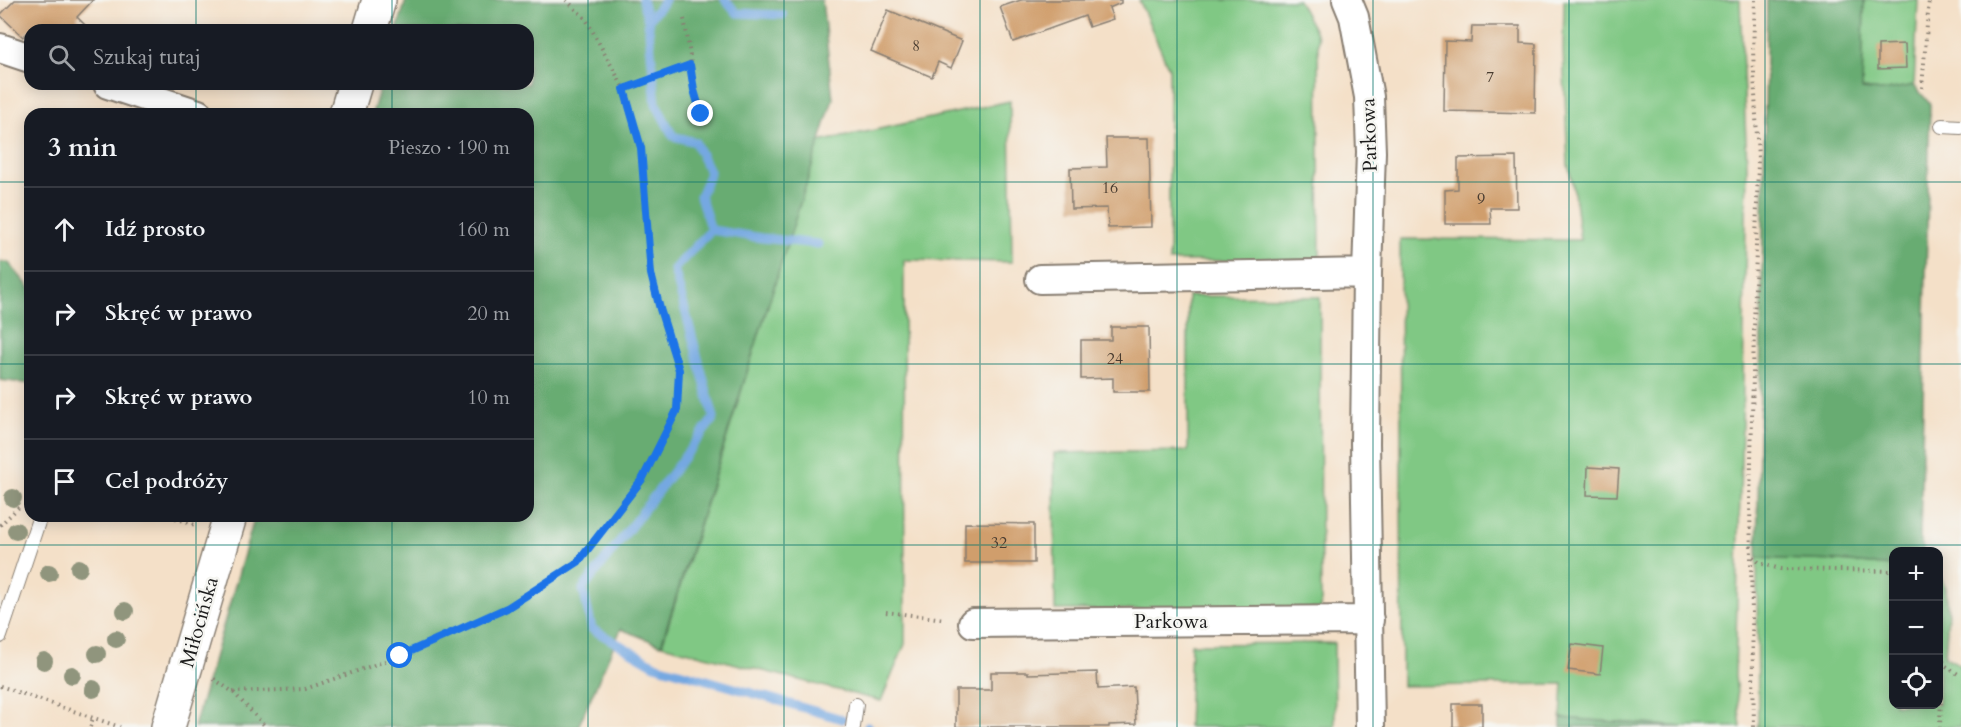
<!DOCTYPE html>
<html lang="pl">
<meta charset="utf-8">
<style>
:root{--surface:#171b24;--page:#20242c;--text:#f1f3f6;--muted:#9ea1a6;--line:#363941}
body{margin:0;font-family:Cardo,serif;background:var(--page);color:var(--text)}
.controls{position:absolute;right:18px;bottom:18px;display:grid;overflow:hidden;border-radius:12px;box-shadow:0 3px 15px #0003}
.controls button{width:54px;height:54px;display:grid;place-items:center;padding:0;border:0;border-bottom:2px solid var(--line);background:var(--surface);color:var(--text);font:30px sans-serif}
.stop{position:absolute;width:18px;height:18px;margin:-14px;border:4px solid #1a73e8;border-radius:50%;background:#fff}
.stop.end{background:#1a73e8;border-color:#fff;box-shadow:0 2px 6px #0008}
.list{margin:0;padding:0;list-style:none}
h2{display:flex;justify-content:space-between;align-items:center;height:78px;margin:0;padding:0 24px;font-size:26px}
h2 small{font-size:20px;font-weight:400;color:var(--muted)}
.list li{display:grid;grid-template-columns:39px 1fr auto;gap:18px;align-items:center;box-sizing:border-box;height:84px;padding:0 24px;border-top:2px solid var(--line)}
.list b{display:block;font-size:22px;white-space:nowrap}
.list em{font-size:20px;font-style:normal;color:var(--muted)}
.icon{flex:none;width:33px;height:33px;fill:none;stroke:currentColor;stroke-width:2;stroke-linecap:round;stroke-linejoin:round}
.map{position:relative;flex:none;width:1961px;height:727px;overflow:hidden}
.search{position:absolute;background:var(--surface);box-shadow:0 3px 15px #0003;left:24px;top:24px;width:510px;height:66px;display:flex;align-items:center;gap:15px;box-sizing:border-box;padding:0 21px;border-radius:18px;color:var(--muted);font-size:22px}
.panel{position:absolute;background:var(--surface);box-shadow:0 3px 15px #0003;left:24px;top:108px;width:510px;height:414px;border-radius:18px}
.map>svg:first-child{display:block}
.green{fill:#80c884;stroke:#4e7250;stroke-width:1.5}
.forest{fill:#68ac72;stroke:#426447;stroke-width:1.5}
.lines{fill:none;stroke-linecap:round;stroke-linejoin:round}
.stream{stroke:#75a8e1;stroke-width:9}
.building{fill:#d09e6c}
.service-casing{stroke:#887e72;stroke-width:16}
.minor-casing{stroke:#887e72;stroke-width:32}
.tertiary-casing{stroke:#887e72;stroke-width:36}
.path{stroke:#887e72;stroke-width:4;stroke-dasharray:1.5 4.5;stroke-linecap:butt}
.service{stroke:#fff;stroke-width:14}
.minor{stroke:#fff;stroke-width:28}
.tertiary{stroke:#fff;stroke-width:33}
.tree{fill:#90957d}
.route{stroke:#1a73e8;stroke-width:8}
.grid{fill:none;stroke:#0f766e;stroke-width:1.5;stroke-opacity:0.55}
.labels{text-anchor:middle;dominant-baseline:central;stroke-width:5;stroke-linejoin:round;paint-order:stroke}
.number-label{font-size:16px;fill:#493c30}
.street-label{font-size:20px;fill:#1c1c1c;stroke:#f6f6f2}
</style>
<div class="map">
<svg width="1961" height="727" viewBox="0 0 1961 727">
<rect width="100%" height="100%" fill="#f6f6f2"/>
<filter id="ink" filterUnits="userSpaceOnUse"><feTurbulence type="fractalNoise" baseFrequency=".0167" numOctaves="2"/><feDisplacementMap in="SourceGraphic" scale="12" xChannelSelector="R" yChannelSelector="G"/><feConvolveMatrix kernelMatrix="1 2 1 2 8 2 1 2 1" color-interpolation-filters="sRGB"/></filter>
<filter id="wash" filterUnits="userSpaceOnUse"><feTurbulence type="fractalNoise" baseFrequency=".008" numOctaves="4" result="noise"/><feDisplacementMap in="SourceGraphic" scale="24" xChannelSelector="R" yChannelSelector="G"/><feGaussianBlur stdDeviation="1.35" result="paint"/><feColorMatrix in="noise" values="0 0 0 0 0 0 0 0 0 0 0 0 0 0 0 0 0 1.4 0 .05"/><feComposite in="paint" operator="in"/></filter>
<g filter="url(#wash)">
<rect width="100%" height="100%" fill="#f4e0c8"/>
<path class="green" d="M 1139,0 L 1298,0 L 1318,37 L 1320,260 L 1169,261 L 1169,69 Z
M 1564,0 L 1740,0 L 1747,166 L 1743,387 L 1735,676 L 1741,727 L 1683,727 L 1561,718 L 1563,684 L 1402,686 L 1400,239 L 1580,240 L 1573,185 L 1568,165 L 1563,50 Z
M 1864,0 L 1918,0 L 1914,85 L 1882,91 L 1862,89 Z
M 1010,101 L 1012,262 L 904,260 L 905,644 L 881,701 L 662,645 L 819,142 Z
M 1188,296 L 1320,297 L 1321,609 L 1055,610 L 1054,453 L 1188,451 Z
M 1757,558 L 1839,561 L 1893,566 L 1894,704 L 1938,704 L 1939,574 C 1953,597 1946,631 1945,657 L 1961,665 L 1961,727 L 1756,727 L 1758,726 Z
M 1334,643 L 1335,727 L 1188,727 L 1191,644 Z"/>
<path class="forest" d="M 406,0 L 822,0 L 833,99 L 661,645 L 621,629 L 578,727 L 194,727 L 255,516 L 528,516 L 528,114 L 372,114 L 381,84 L 528,84 L 528,30 L 397,30 Z
M 1767,0 L 1864,0 L 1862,89 L 1882,91 L 1914,85 L 1930,104 L 1920,538 L 1924,551 L 1894,552 L 1893,566 L 1839,561 L 1757,558 Z
M 0,262 L 8,262 L 30,288 L 30,384 L 0,380 Z
M 1561,718 L 1683,727 L 1561,727 Z"/>
<g class="lines">
<path class="stream" d="M 642,0 L 648,20 L 656,104 L 673,136 L 695,142 L 710,173 L 700,196 L 711,230 L 674,269 L 714,418 L 583,589 L 592,629 L 655,665 L 842,719
M 725,0 L 737,13 L 783,15
M 648,20 L 665,0
M 711,230 L 762,238 L 818,244
M 868,726 L 869,727"/>
</g>
<g id="blocks">
<path class="building" d="M 15,0 L 93,0 L 77,17 L 90,30 L 30,30 L 23,37 L 0,15 Z
M 1021,0 L 1121,0 L 1121,3 L 1109,8 L 1113,19 L 1089,27 L 1085,16 L 1013,42 L 1000,7 Z
M 888,10 L 962,41 L 951,68 L 938,62 L 932,77 L 871,51 Z
M 1472,26 L 1520,26 L 1520,43 L 1536,44 L 1535,113 L 1444,111 L 1445,41 L 1471,42 Z
M 1905,44 L 1906,68 L 1878,69 L 1878,45 Z
M 1106,138 L 1149,138 L 1151,227 L 1108,228 L 1107,208 L 1071,209 L 1070,168 L 1107,167 Z
M 1516,157 L 1517,208 L 1490,208 L 1491,224 L 1445,224 L 1445,190 L 1458,189 L 1458,158 Z
M 1111,327 L 1149,327 L 1150,392 L 1113,392 L 1113,378 L 1081,379 L 1081,340 L 1111,340 Z
M 1588,467 L 1619,469 L 1617,496 L 1587,495 Z
M 965,523 L 1034,524 L 1034,563 L 965,563 Z
M 1572,644 L 1603,648 L 1600,674 L 1568,670 Z
M 991,672 L 1028,672 L 1028,674 L 1097,672 L 1098,689 L 1134,687 L 1136,724 L 1109,725 L 1109,727 L 956,727 L 956,690 L 991,690 Z
M 1453,704 L 1482,704 L 1482,727 L 1453,727 Z"/>
</g>
</g>
<g filter="url(#ink)">
<use href="#blocks" fill-opacity="0" stroke="#887e72" stroke-width="1.5"/>
<g class="lines">
<defs>
<path id="service" d="M 1942,126 L 1961,127
M 0,636 L 40,516
M 853,727 L 856,705"/>
<path id="minor" d="M 1347,0 L 1354,17 L 1369,97 L 1371,152 L 1367,273 L 1365,443 L 1370,727
M 0,48 L 30,58
M 108,84 L 198,114
M 1040,279 L 1367,273
M 973,623 L 1369,620"/>
<path id="tertiary" d="M 370,30 L 379,0
M 346,114 L 355,84
M 168,727 L 230,516"/>
</defs>
<use href="#service" class="service-casing"/>
<use href="#minor" class="minor-casing"/>
<use href="#tertiary" class="tertiary-casing"/>
<path class="path" d="M 684,19 C 691,52 691,81 701,114
M 1922,88 L 1929,0
M 624,89 L 690,65
M 170,516 L 195,525
M 0,525 L 19,507
M 1753,557 L 1760,563 L 1780,569 L 1894,571
M 886,612 L 945,619
M 1938,656 L 1942,661 L 1940,727
M 1943,661 L 1946,666 L 1961,676
M 214,679 L 233,692 L 266,727
M 0,686 L 120,727
M 233,692 L 305,689 L 400,656 L 507,608 L 577,562 L 643,479 L 677,410 L 679,371 L 660,309 L 651,274 L 641,148 L 624,89 L 586,19 L 566,0
M 90,727 L 93,718
M 1754,727 L 1750,503 L 1758,160 L 1753,50 L 1755,0"/>
<use href="#service" class="service"/>
<use href="#minor" class="minor"/>
<use href="#tertiary" class="tertiary"/>
</g>
<g class="tree">
<circle cx="13" cy="498" r="9"/>
<circle cx="16" cy="531" r="9"/>
<circle cx="79" cy="568" r="9"/>
<circle cx="49" cy="573" r="9"/>
<circle cx="125" cy="611" r="9"/>
<circle cx="116" cy="639" r="9"/>
<circle cx="97" cy="654" r="9"/>
<circle cx="44" cy="661" r="9"/>
<circle cx="72" cy="675" r="9"/>
<circle cx="93" cy="689" r="9"/>
</g>
</g>
<g class="lines" filter="url(#ink)">
<path class="route" d="M 400,656 L 507,608 L 578,562 L 643,478 L 677,410 L 679,370 L 660,309 L 651,274 L 641,148 L 624,89 L 690,65 L 694,90 L 701,114"/>
</g>
<path class="grid" d="M 196,0 L 196,30M 392,0 L 392,30M 588,0 L 588,727M 784,0 L 784,727M 980,0 L 980,727M 1177,0 L 1177,727M 1373,0 L 1373,727M 1569,0 L 1569,727M 1765,0 L 1765,727M 196,84 L 196,114M 392,84 L 392,114M 0,182 L 30,182M 528,182 L 1961,182M 0,364 L 30,364M 528,364 L 1961,364M 196,516 L 196,727M 392,516 L 392,727M 0,545 L 1961,545"/>
<g class="labels">
<g class="number-label">
<text x="916" y="46">8</text>
<text x="1490" y="77">7</text>
<text x="1110" y="188">16</text>
<text x="1481" y="199">9</text>
<text x="1115" y="359">24</text>
<text x="999" y="543">32</text>
</g>
<g class="street-label">
<text transform="translate(1369 135) rotate(-92)">Parkowa</text>
<text x="1171" y="621">Parkowa</text>
<text transform="translate(199 622) rotate(-74)">Miłocińska</text>
</g>
</g>
</svg>
<div class="controls">
<button>+</button>
<button>−</button>
<button><svg class="icon" aria-label="locate" viewBox="0 0 24 24"><circle cx="12" cy="12" r="6"/><path d="M12 2v4M12 18v4M2 12h4M18 12h4"/></svg></button>
</div>
<div class="stop" style="left:400px;top:656px"></div>
<div class="stop end" style="left:701px;top:114px"></div>
<div class="search"><svg class="icon" aria-label="search" viewBox="0 0 24 24"><circle cx="10" cy="10" r="6"/><path d="M15 15l6 6"/></svg>Szukaj tutaj</div>
<section class="panel">
<h2>3 min<small>Pieszo · 190 m</small></h2>
<ul class="list">
<li><svg class="icon" aria-label="ahead" viewBox="0 0 24 24"><path d="M12 20V5M6 11l6-6 6 6"/></svg><div><b>Idź prosto</b></div><em>160 m</em></li>
<li><svg class="icon" aria-label="right" viewBox="0 0 24 24"><path d="M7 20v-9h11M14 6l5 5-5 5"/></svg><div><b>Skręć w prawo</b></div><em>20 m</em></li>
<li><svg class="icon" aria-label="right" viewBox="0 0 24 24"><path d="M7 20v-9h11M14 6l5 5-5 5"/></svg><div><b>Skręć w prawo</b></div><em>10 m</em></li>
<li><svg class="icon" aria-label="arrive" viewBox="0 0 24 24"><path d="M6 21V4h12l-3 4 3 4H6"/></svg><div><b>Cel podróży</b></div></li>
</ul>
</section>
</div>
